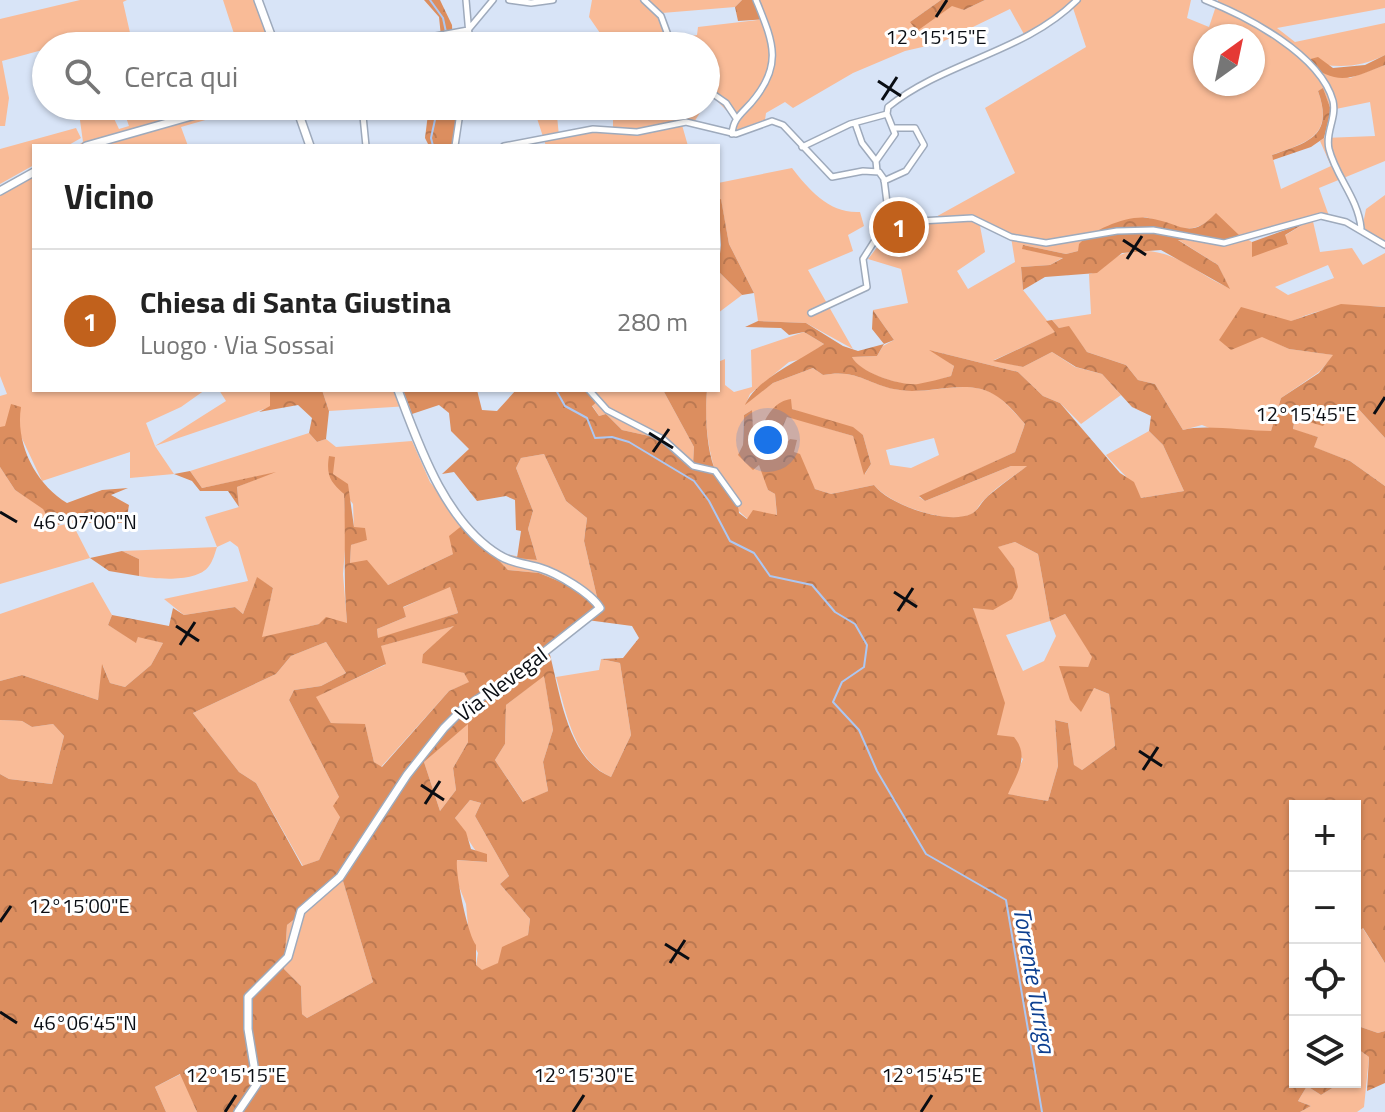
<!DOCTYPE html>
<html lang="it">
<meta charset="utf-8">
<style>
:root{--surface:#fff;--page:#f6f6f6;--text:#222;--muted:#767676;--line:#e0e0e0;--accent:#c1611c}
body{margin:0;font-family:"Titillium Web",sans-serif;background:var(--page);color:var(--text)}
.controls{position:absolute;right:24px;bottom:24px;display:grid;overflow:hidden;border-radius:0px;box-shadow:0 2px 6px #0004}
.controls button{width:72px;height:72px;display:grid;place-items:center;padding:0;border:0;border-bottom:2px solid var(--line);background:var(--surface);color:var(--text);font:40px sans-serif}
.compass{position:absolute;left:1193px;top:24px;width:72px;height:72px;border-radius:50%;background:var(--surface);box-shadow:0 2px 6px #0004;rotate:33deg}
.you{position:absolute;left:768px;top:440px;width:28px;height:28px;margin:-20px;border:6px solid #fff;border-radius:50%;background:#1a73e8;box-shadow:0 0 0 12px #1a73e833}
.badge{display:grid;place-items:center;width:52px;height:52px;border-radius:50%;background:var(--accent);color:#fff;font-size:26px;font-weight:700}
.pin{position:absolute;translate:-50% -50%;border:4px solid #fff;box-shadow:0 2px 8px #0006}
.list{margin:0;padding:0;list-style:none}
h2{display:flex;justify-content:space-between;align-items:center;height:104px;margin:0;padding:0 32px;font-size:34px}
h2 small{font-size:26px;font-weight:400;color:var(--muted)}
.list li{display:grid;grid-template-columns:52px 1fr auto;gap:24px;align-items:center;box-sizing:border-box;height:144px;padding:0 32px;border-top:2px solid var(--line)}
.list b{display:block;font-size:30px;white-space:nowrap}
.list p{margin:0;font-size:26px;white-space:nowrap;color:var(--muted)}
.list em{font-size:26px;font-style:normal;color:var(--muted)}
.icon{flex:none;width:44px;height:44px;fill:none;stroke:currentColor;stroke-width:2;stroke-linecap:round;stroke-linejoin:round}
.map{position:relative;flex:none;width:1385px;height:1112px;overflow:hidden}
.search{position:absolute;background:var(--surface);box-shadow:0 2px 6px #0004;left:32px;top:32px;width:688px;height:88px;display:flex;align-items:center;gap:20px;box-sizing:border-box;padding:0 28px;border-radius:44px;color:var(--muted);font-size:30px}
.panel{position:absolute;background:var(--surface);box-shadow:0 2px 6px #0004;left:32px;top:144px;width:688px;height:248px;border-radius:0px}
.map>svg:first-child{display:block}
.green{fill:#f9bb97;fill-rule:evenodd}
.forest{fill:url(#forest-crowns);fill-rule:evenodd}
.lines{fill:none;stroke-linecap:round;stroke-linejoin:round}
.stream{stroke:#acc7f2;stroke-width:2}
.street-casing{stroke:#9eaabc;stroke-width:8}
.secondary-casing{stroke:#9eaabc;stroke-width:10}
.street{stroke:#fff;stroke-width:5}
.secondary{stroke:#fff;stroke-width:7}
.ticks{fill:none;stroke:#090d13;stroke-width:3}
.labels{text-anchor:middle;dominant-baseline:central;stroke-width:6;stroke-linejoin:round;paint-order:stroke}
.street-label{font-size:22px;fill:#090d13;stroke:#fff}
.water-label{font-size:24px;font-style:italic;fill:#0c3f90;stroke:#fff}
.ticks-label{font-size:20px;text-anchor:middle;fill:#090d13;stroke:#fff;stroke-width:6;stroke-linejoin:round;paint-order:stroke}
</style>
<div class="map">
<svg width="1385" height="1112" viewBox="0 0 1385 1112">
<defs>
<pattern id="forest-crowns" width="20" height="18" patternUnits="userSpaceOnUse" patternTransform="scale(2)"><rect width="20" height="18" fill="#dc8e5f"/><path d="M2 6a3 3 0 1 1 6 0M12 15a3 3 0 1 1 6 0" fill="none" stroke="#bb7952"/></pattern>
</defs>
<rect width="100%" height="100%" fill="#d8e4f7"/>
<path class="green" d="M 80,0 L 127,0 L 123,2 L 133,46 L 101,46 L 98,35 L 46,46 L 46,49 L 2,61 L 9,98 L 5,126 L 0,126 L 0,19 Z
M 223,0 L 260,0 L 278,46 L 238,46 Z
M 592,0 L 742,0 L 735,7 L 662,13 L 672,40 L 697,35 L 698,27 L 766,19 L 758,0 L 941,0 L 910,22 L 952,5 L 964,10 L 985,0 L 1191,0 L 1187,18 L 1209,27 L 1218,0 L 1385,0 L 1385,8 L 1277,28 L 1295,42 L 1385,23 L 1385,55 C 1357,69 1335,68 1305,61 L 1350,78 L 1385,65 L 1385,161 L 1319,188 L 1329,216 L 1312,217 L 1320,252 L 1352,248 L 1363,265 L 1385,253 L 1385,307 C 1331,304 1309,311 1262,336 L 1289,349 L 1334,355 L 1319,372 L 1281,398 L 1271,431 L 1217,431 L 1202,425 L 1183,430 L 1155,384 L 1138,380 L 1126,365 L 1087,352 L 1069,327 L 1059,328 L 1052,320 L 1091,314 L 1089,274 C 1104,272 1111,256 1126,253 C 1171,243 1190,271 1229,288 L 1218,265 L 1177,239 L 1226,240 L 1217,214 C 1189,239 1178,226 1145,217 L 1078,251 L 1066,254 L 1023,245 L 1023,249 L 1064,257 L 1050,265 L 1021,267 L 1023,290 L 1056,332 L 994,360 L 1023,367 L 1052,352 L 1075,367 L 1102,374 L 1121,395 L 1081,424 L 1060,403 L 1043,396 L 1018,372 L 933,351 L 954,366 L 951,376 C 940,379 925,385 914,385 C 897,384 859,373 852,357 L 877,356 L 883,346 L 894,340 L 873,310 L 908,303 L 901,269 L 868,259 L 882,241 L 911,239 L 923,224 L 1015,173 L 985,108 L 1086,47 L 1072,5 L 1025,36 L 1010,9 L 940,43 L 905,51 L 853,73 L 793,108 L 785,102 L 766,113 L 765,120 L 731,132 L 737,121 L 711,95 L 706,103 L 706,46 L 609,46 L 589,17 ZM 1205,36 L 1253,36 L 1253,84 L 1205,84 ZM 1323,89 L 1331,110 L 1370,102 L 1375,136 L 1324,138 L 1320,141 L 1331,166 L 1281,189 L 1272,155 C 1308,142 1334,136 1318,91 ZM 1304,224 L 1284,236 L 1288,243 L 1252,256 L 1252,242 L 1240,235 ZM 980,226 L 1011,237 L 1015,262 L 968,289 L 957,271 L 985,252 ZM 1328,265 L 1334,278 L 1288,295 L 1275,287 Z
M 78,106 L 108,106 L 119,129 L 129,126 L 122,106 L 254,106 L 181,127 L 188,146 L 77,146 L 83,142 Z
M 533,106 L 556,106 L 559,136 L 613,131 L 613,106 L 704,106 L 693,124 L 682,125 L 688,146 L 546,146 Z
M 76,128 L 81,138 L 67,146 L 34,146 L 34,165 L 0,184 L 0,149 Z
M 792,168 C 809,190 830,214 860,212 L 864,226 L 848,235 L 853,251 L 808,270 L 853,349 L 806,323 L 758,321 L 754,293 L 729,244 L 721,200 L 718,200 L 718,183 Z
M 34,172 L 34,390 L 205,390 L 181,407 L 146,423 L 155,446 L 226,401 L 219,390 L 270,390 L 270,407 L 155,446 L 174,474 L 130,478 L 130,452 L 42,481 L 18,430 L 0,427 L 0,396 L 7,394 L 0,376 L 0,191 Z
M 1385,195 L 1385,249 L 1362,229 L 1366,209 Z
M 718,271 L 742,295 L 718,313 Z
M 804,332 L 824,344 L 802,359 L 789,362 L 750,394 L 746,403 L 773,383 L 813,368 L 823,375 C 858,368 869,386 901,390 C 933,395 970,376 999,397 C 1008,405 1017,415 1025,424 L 1015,452 L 919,497 L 925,501 L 1011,466 L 1029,465 C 1014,476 996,487 984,500 C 979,504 977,511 972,514 C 948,526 889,504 874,485 L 831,494 L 815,489 L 794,452 L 777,440 L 787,416 L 853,436 L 865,474 L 871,464 L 863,435 L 792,409 L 763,421 L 754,450 L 751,447 L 752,410 L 744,415 L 743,445 L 764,471 L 768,490 L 775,494 L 777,516 L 748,519 C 711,492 703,432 707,390 L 718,390 L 718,362 L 725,359 L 725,385 L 734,392 L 752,387 L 751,350 ZM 934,438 L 939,455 L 911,468 L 890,465 L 886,450 Z
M 322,390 L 403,390 L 409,406 L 329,411 Z
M 589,390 L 663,390 L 694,447 L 693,466 L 663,439 L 622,430 L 606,414 L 599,416 L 592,405 Z
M 1354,404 L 1385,438 L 1385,486 L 1350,461 L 1313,447 L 1318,437 L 1293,430 L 1295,418 Z
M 1149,431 L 1163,445 L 1184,491 L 1141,498 C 1133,480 1119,471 1106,455 Z
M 309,433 L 317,442 L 326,439 L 336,447 L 412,441 L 430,482 L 464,524 L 453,554 L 388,585 L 350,563 L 351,545 L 367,539 L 354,528 L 353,504 L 327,470 L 344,494 L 346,537 L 343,574 L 347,623 L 319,624 L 261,638 L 273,588 L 257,578 L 243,614 L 235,607 L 184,615 L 164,599 L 248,581 L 238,547 L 230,541 L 217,547 C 215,553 213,561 209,566 C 197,583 156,579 139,576 L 139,559 L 122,551 L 217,547 L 205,517 L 239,507 L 237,487 L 269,474 L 202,488 L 190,471 Z
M 544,454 L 566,501 L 587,518 L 584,541 L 597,597 L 539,573 L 508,570 L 490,551 L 537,560 L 528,529 L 533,511 L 516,468 L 521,458 Z
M 0,467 L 15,490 L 43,508 L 52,527 L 72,523 L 90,558 L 0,584 Z
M 1015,542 L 1038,554 L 1050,621 L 1065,614 L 1093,657 L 1088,667 L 1094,688 L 1109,694 L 1115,746 L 1082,770 L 1074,766 L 1068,723 L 1055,720 L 1058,766 L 1048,801 L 1007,794 L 1023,759 L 996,735 L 973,607 L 993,609 L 1014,568 L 997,547 ZM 1050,621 L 1056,636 L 1044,661 L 1023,671 L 1006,635 Z
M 93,582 L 112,615 L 108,625 L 136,642 L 138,636 L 163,643 L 151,665 L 125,687 L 110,683 L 103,666 L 98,700 L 22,675 L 0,681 L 0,614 Z
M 450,586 L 458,613 L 378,639 L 377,629 L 406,617 L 402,608 Z
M 457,625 L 423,654 L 464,673 L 470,682 L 449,691 L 381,767 L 374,762 L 365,725 L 331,723 L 315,697 L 385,665 L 380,646 Z
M 326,642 L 346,673 L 321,686 L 294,690 L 289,700 L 339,797 L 340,817 L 319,860 L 303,866 L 256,783 L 239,772 L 193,713 L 276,674 L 291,656 Z
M 601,659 L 620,663 L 631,735 L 611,777 C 574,761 566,712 556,677 L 599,670 Z
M 544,675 L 553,730 L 543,762 L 548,791 L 524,803 L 495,760 L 505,744 L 506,705 Z
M 0,720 L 22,721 L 32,727 L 53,724 L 64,736 L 52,784 L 9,779 L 0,774 Z
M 468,723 L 468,742 L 453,768 L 456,790 L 440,811 L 424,762 Z
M 470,800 L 481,803 L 475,816 L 509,876 L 500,884 L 530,919 L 528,935 L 499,963 L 482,971 L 476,965 L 478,953 L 469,937 L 466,904 L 456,879 L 456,860 L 486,862 C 471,849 467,834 455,818 Z
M 343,881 L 373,982 L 307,1018 L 302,1014 L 301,986 L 284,969 L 287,925 Z
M 1362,927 L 1385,963 L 1385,1031 L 1378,1033 L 1355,1025 L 1355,934 Z
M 1355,1047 L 1369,1057 L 1364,1107 L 1357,1112 L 1300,1112 L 1311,1106 L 1298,1101 L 1307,1086 L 1321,1095 L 1342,1082 L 1355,1082 Z
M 181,1074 L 197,1112 L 166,1112 L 155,1087 Z"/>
<path class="forest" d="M 424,0 L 440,0 L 452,25 L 453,46 L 442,46 L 439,17 Z
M 742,0 L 758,0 L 767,19 L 738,21 L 735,7 Z
M 941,0 L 985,0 L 964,10 L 952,6 L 917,31 L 910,22 Z
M 1385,55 L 1385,65 C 1347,80 1339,86 1303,61 L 1318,57 L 1333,68 L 1365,65 Z
M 1323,88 L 1331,110 L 1324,138 L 1311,147 L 1273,160 L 1272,155 C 1309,142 1334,136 1318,91 Z
M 429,106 L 460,106 L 454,146 L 429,146 L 425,138 Z
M 721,199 L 729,244 L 754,293 L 742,295 L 718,271 L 721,245 L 718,200 Z
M 1216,213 L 1239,235 L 1226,240 L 1178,240 L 1218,265 L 1230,289 L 1161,250 L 1122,253 L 1097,273 L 1045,277 L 1023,290 L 1021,267 L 1050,265 L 1063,258 L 1022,249 L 1023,245 L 1066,254 L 1078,251 L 1079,244 C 1093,230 1127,215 1148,218 C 1180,222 1189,242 1216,213 Z
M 1307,222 L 1285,235 L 1288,244 L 1252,257 L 1252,242 Z
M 1341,304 L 1385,307 L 1385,438 L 1354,404 L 1340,406 L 1323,426 L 1295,418 L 1293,429 L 1318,437 L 1314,447 L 1350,461 L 1385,486 L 1385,963 L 1363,928 L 1355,934 L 1355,806 L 1295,806 L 1295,1082 L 1342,1082 L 1321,1095 L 1307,1086 L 1298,1101 L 1311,1106 L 1300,1112 L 197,1112 L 180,1074 L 155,1087 L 166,1112 L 0,1112 L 0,774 L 9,779 L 52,784 L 64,736 L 53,724 L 32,727 L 22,721 L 0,720 L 0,681 L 22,675 L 98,700 L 102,664 L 110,683 L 125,687 L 151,665 L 163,643 L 138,637 L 136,643 L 108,625 L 112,615 L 169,626 L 173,608 L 184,615 L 235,607 L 243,614 L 257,577 L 273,588 L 262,637 L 319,624 L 326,617 L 347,623 C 343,580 346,538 344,494 C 330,482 326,475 329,456 L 335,457 L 333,474 L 348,484 L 354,527 L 365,528 L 367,540 L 351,545 L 350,563 L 367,560 L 388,585 L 453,554 L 449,536 L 464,524 L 508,570 L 539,573 L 597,597 L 584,541 L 587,518 L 566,501 L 544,454 L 521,458 L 516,468 L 533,511 L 528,529 L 537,560 L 517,558 L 521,531 L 516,530 L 515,500 L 506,496 L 477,501 L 454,472 L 442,474 L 469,449 L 451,431 L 449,413 L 439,405 L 412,414 L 403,390 L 477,390 L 482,410 L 497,411 L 516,390 L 589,390 L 598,401 L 592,406 L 599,416 L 606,414 L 622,430 L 663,439 L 693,465 L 694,447 L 663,390 L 707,390 C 705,413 706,453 717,474 C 724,488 738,496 739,513 L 747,519 L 753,510 L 777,515 L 775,494 L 768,490 L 759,465 L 753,470 L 738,455 L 743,445 L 744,415 L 752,410 L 754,450 C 760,431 768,402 791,399 L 792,409 L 853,427 L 863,435 L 871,464 L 864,475 L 853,436 L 787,417 L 777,440 L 783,447 L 790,439 L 797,440 L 794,452 L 800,454 L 815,489 L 831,494 L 874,485 C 889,505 947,525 971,514 C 978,511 981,502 988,496 C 1000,486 1014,476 1027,466 L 1011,466 L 925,501 L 919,496 L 1015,452 L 1025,424 C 1017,415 1008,404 998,397 C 970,376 932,395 900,390 C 869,386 858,368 823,375 L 813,368 L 773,383 L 745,405 C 757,378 801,360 824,344 L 804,332 L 789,335 L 781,328 L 745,327 L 758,321 L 806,323 L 843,346 L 858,351 L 884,344 L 872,329 L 873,310 L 894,340 L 884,344 L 877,356 L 852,357 C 860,373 901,386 918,384 C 929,382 940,379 951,376 L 954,366 L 929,350 L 1018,372 L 1043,396 L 1060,403 L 1120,473 L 1134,482 L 1141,498 L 1184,491 L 1163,445 L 1149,431 L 1151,416 L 1132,407 L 1102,374 L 1076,367 L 1052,352 L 1023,367 L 993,361 L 1055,332 L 1046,321 L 1052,320 L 1059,328 L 1069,326 L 1087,352 L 1126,365 L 1138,380 L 1155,384 L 1183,430 C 1204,424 1245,431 1271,431 L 1281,398 L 1319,373 L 1333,355 L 1289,349 L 1262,337 L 1231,350 L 1219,340 L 1241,307 L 1291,321 ZM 1015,542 L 1038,554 L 1050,621 L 1065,614 L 1092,657 L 1088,667 L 1059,666 L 1070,700 L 1081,712 L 1094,688 L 1109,694 L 1115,746 L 1082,770 L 1074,765 L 1068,723 L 1055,720 L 1058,766 L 1048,801 L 1008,794 C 1017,774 1030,756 1014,737 L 997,735 L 1005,703 L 973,608 L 993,610 L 1012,599 L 1018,587 L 1014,568 L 998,547 ZM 450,587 L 458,613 L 378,638 L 377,629 L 406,617 L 403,607 ZM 587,620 L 632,626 L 639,638 L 623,658 L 601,659 L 620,663 L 631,735 L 611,777 C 567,759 560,692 549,651 ZM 454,626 L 423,654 L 422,663 L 464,673 L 469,682 L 449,691 L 382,767 L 374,762 L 365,724 L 331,723 L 316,697 L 386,664 L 381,646 ZM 326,642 L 346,673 L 321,686 L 294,690 L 289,700 L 339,797 L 333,806 L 340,817 L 319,860 L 302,866 L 256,783 L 239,772 L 193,713 L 276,674 L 291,656 ZM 544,676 L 553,730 L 543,762 L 548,791 L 523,802 L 495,760 L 505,744 L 506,705 ZM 468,724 L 468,742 L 453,768 L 456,790 L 440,811 L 424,762 ZM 470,800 L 481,803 L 475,816 L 509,876 L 500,884 L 530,919 L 528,935 L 502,947 L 498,963 L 482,970 L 476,965 L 476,945 C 468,936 455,874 457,860 L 487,862 L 487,854 L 471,849 L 466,832 L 455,818 ZM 343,881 L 373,982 L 307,1018 L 302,1014 L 301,986 L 284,969 L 287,925 Z
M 270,390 L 322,390 L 329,411 L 326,439 L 317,442 L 309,433 L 312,418 L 298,405 L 259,412 L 270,406 Z
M 11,404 L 21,407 C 15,444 36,484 67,503 L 102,490 L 128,488 L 111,495 L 129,505 L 126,523 L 63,523 L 53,527 L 43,509 L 15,490 L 0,467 L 0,427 L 5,426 Z
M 190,471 L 202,488 L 276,472 L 237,487 L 239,507 L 228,491 L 200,491 L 192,481 L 174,474 Z
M 122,551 L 139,559 L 139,576 L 109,571 L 90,558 Z
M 1355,1025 L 1378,1033 L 1385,1031 L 1385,1083 L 1367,1091 L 1369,1057 L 1355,1047 Z"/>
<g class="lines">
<path class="stream" d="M 430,0 L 443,18 L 449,46
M 433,146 L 431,138 L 438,106
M 556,390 L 565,406 L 587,418 L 595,438 L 612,437 L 629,442 L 694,481 L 709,501 L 730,541 L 754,553 L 770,576 L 812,585 L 835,612 L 855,624 L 867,645 L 864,667 L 842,682 L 833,702 L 859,730 L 877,771 L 926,854 L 1006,900 L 1042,1112"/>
<defs>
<path id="street" d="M 466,0 L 470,46
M 509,0 L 531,3 L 553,0
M 644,0 L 661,16 L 672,46
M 1205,0 C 1246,16 1320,54 1333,101 C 1337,118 1325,132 1329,149 C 1336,177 1358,198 1361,228
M 382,46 L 468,30 L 493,0
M 706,89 L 726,103 L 736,118
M 362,106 L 366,146
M 855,123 L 862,143 L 876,161
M 732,134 C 733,119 741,114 751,103 C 784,65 773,42 756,0
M 455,146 L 461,106
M 504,146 L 593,129 L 637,132 L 686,122 L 736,134 L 772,121 L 783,125 L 832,177 L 863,171 L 879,172 L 884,179 L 888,211 L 895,216 L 920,221 L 972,218 L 1011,237 L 1046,243 L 1117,231 L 1153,230 L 1224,243 L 1321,216 L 1346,222 L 1385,245
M 802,147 L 850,124 L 887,114
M 877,171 L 876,161 L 895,134 L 887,114 L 888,107 C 945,61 1024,53 1077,0
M 884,181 L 906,171 L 924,145 L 915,128 L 895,128
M 811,313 L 867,287 L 863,259 L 891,215
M 589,390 L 607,410 L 663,439 L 693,466 L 715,471 L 738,503"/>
<path id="secondary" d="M 258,0 L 275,46
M 296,106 L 310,146
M 86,146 L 227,106
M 0,191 L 34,172
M 238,1112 L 257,1084 L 248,1029 L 248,997 L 288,957 L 301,911 L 340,877 L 407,775 L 444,728 L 463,709 L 519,672 L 600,608 C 591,593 557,573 540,568 C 526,564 511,563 499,555 C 445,522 419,446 398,390"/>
</defs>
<use href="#street" class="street-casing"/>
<use href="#secondary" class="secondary-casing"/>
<use href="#street" class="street"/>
<use href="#secondary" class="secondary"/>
</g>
<path class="ticks" d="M 936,17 L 947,0M 878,81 L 901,96M 882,100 L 897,77M 1123,240 L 1146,255M 1127,259 L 1142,236M 1374,414 L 1385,397M 649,433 L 673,448M 653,452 L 669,429M 0,512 L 17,522M 894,592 L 917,607M 898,611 L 913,588M 176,626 L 199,641M 180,645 L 195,622M 1139,751 L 1162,766M 1143,770 L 1158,747M 421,785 L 444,800M 425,804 L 440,781M 0,922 L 11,906M 665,944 L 689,959M 670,963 L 685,940M 0,1012 L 17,1023M 225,1112 L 236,1095M 573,1112 L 584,1095M 921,1112 L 932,1095"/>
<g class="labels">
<g class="street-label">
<text transform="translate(501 684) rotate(-37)">Via Nevegal</text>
</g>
<g class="water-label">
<text transform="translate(1035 980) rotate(80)">Torrente Turriga</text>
</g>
</g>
<g class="ticks-label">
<text x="936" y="44">12°15'15"E</text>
<text x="1306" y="421">12°15'45"E</text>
<text x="85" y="529">46°07'00"N</text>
<text x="79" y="913">12°15'00"E</text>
<text x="85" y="1030">46°06'45"N</text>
<text x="236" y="1082">12°15'15"E</text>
<text x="584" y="1082">12°15'30"E</text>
<text x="932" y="1082">12°15'45"E</text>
</g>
</svg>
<div class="controls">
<button>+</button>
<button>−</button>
<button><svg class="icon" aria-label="locate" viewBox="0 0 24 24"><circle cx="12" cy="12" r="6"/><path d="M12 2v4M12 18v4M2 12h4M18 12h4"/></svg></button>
<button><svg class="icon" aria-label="layers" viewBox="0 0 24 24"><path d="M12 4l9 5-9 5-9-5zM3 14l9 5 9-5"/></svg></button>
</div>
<svg class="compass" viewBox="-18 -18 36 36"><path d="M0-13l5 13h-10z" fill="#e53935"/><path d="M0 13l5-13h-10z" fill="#767676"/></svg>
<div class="you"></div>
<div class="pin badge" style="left:899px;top:227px">1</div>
<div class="search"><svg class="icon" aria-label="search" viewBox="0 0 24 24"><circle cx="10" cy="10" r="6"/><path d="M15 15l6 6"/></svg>Cerca qui</div>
<section class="panel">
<h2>Vicino<small></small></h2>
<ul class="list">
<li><span class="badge">1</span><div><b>Chiesa di Santa Giustina</b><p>Luogo · Via Sossai</p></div><em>280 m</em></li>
</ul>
</section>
</div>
